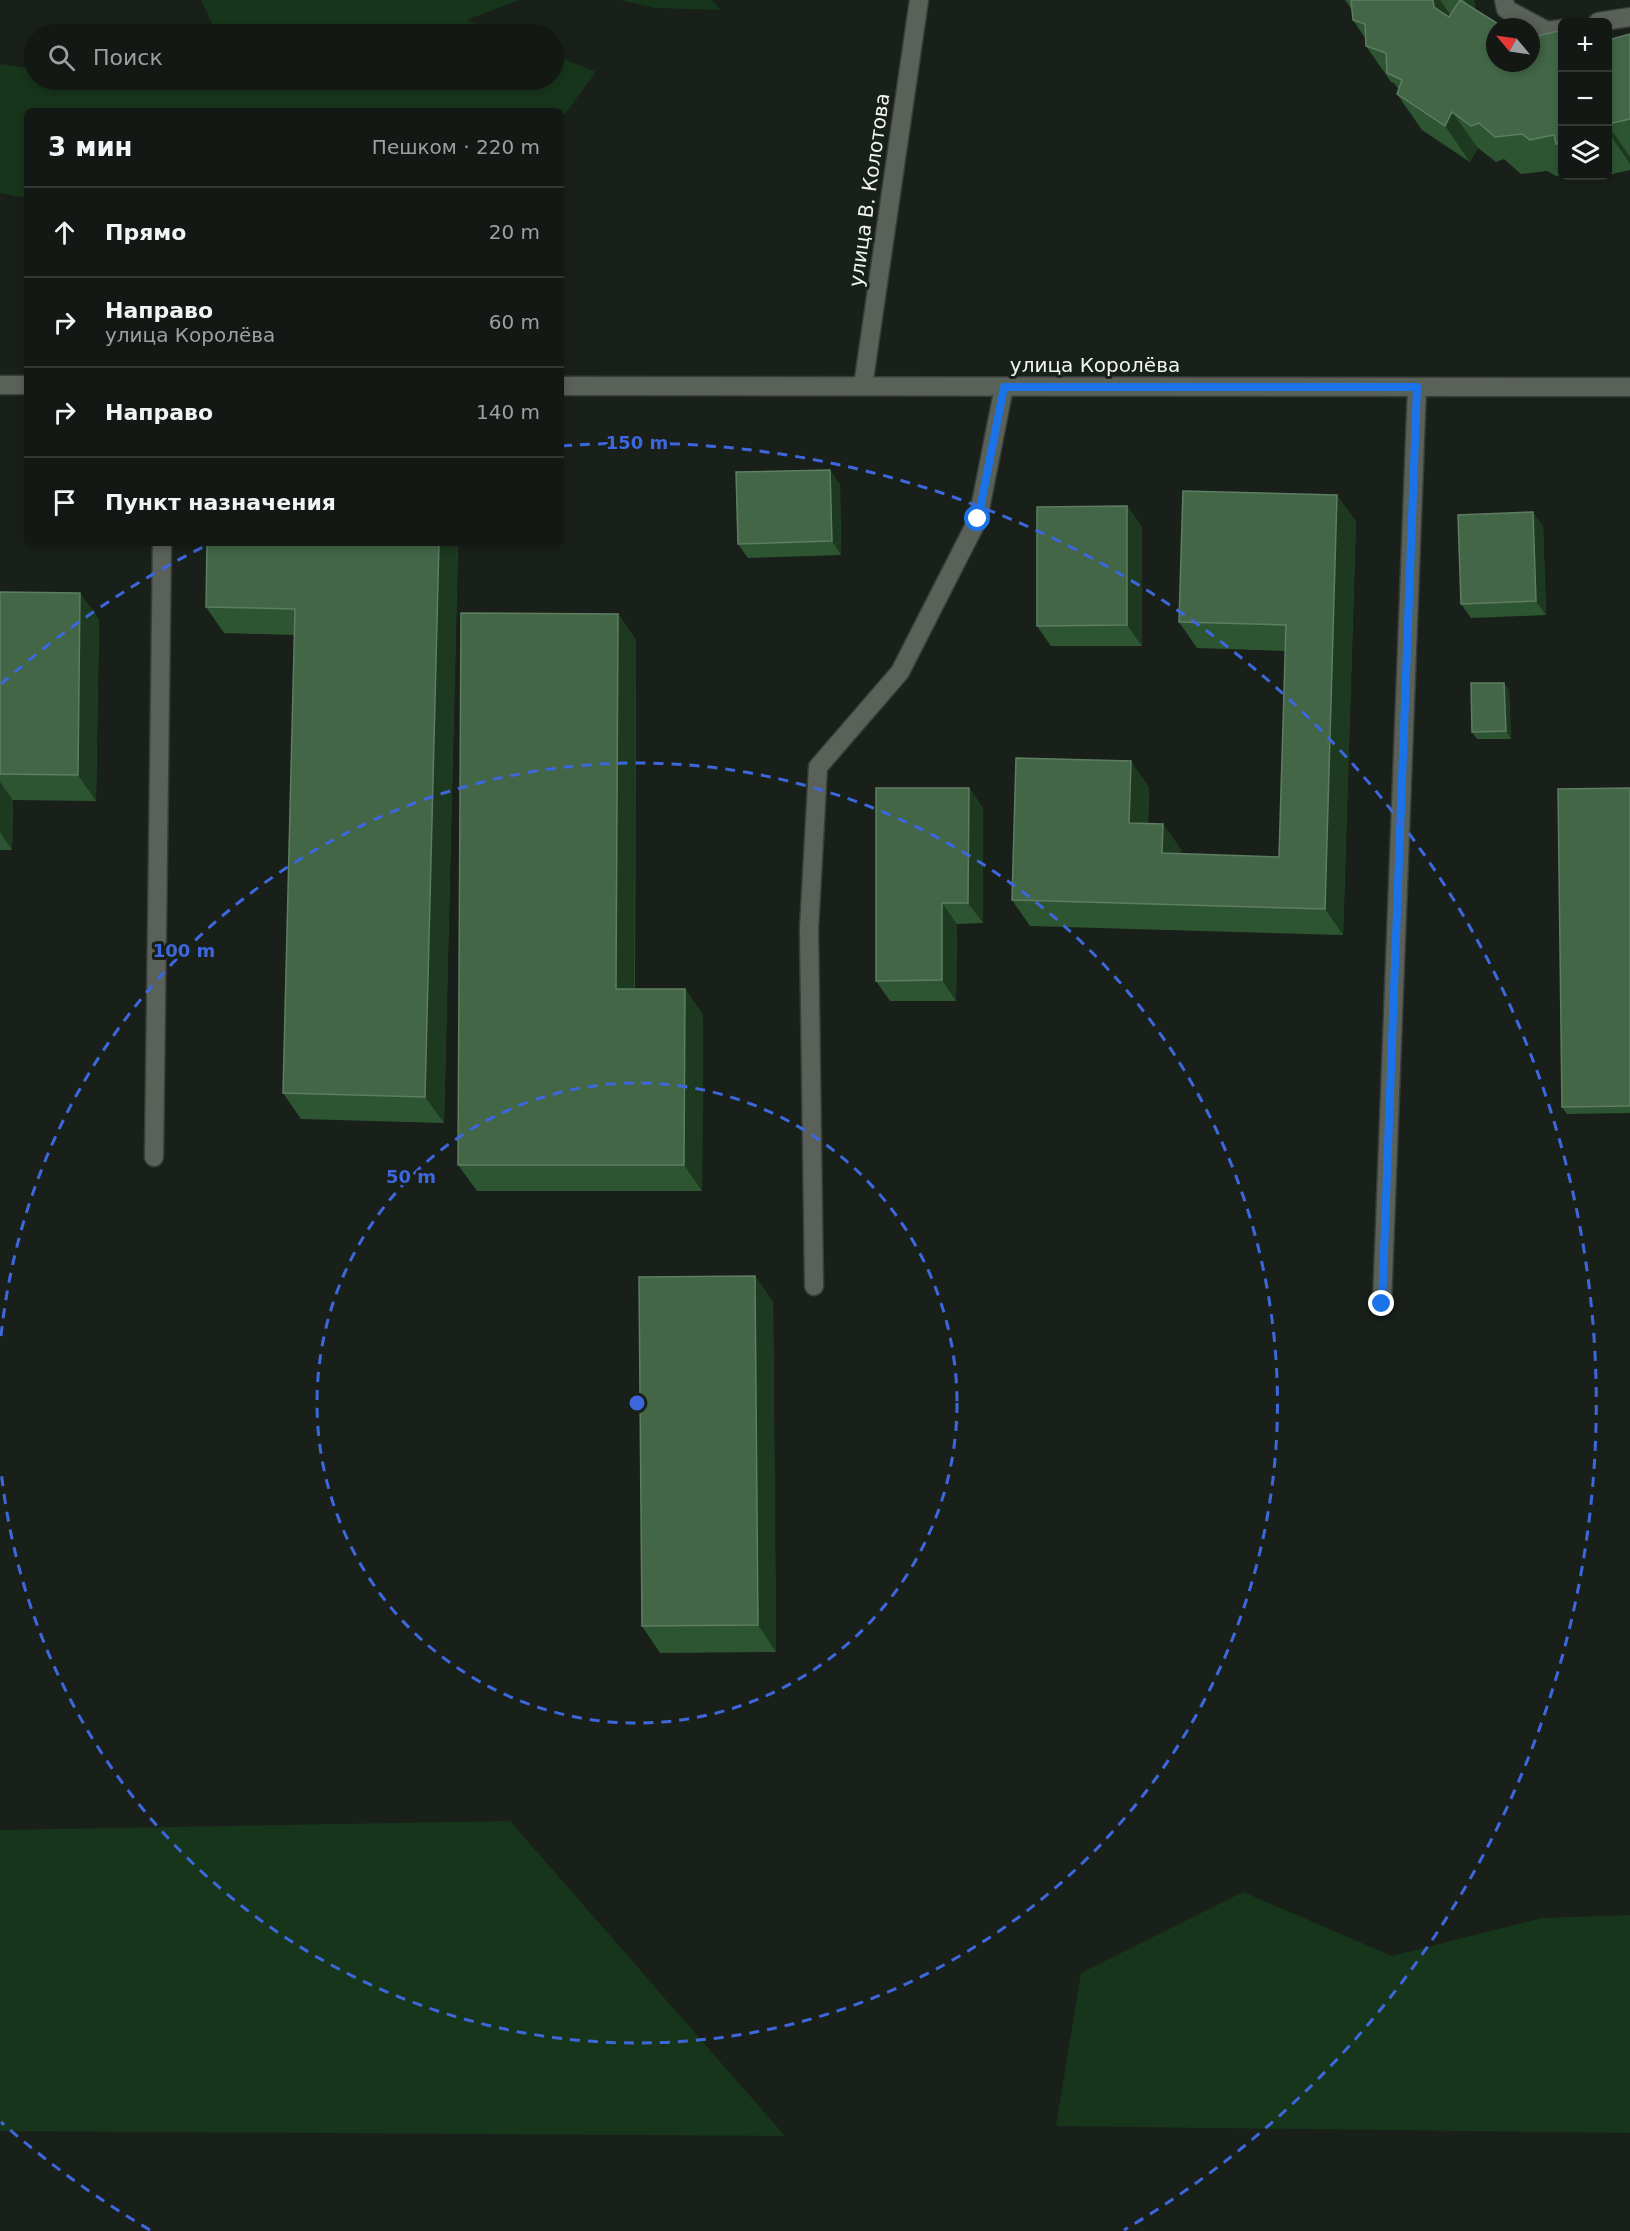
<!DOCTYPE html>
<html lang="ru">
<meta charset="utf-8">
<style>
:root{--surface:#131814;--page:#202522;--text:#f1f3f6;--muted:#9da0a0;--line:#323734}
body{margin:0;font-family:"DejaVu Sans",sans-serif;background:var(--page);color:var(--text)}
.controls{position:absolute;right:18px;top:18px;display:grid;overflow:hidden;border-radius:9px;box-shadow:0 3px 9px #0003}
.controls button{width:54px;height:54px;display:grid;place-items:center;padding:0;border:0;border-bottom:2px solid var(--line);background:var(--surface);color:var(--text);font:30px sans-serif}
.compass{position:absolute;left:1486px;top:18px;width:54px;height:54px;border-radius:50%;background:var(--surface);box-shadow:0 3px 9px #0003;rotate:299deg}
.stop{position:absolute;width:18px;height:18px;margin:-14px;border:4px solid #1a73e8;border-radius:50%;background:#fff}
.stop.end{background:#1a73e8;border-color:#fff;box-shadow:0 2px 6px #0008}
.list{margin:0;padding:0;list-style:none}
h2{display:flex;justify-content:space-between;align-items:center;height:78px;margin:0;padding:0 24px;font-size:26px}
h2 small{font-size:20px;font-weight:400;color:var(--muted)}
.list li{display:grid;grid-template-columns:39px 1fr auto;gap:18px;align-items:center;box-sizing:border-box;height:90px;padding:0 24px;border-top:2px solid var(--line)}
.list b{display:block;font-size:22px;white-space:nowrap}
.list p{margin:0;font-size:20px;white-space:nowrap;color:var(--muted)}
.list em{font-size:20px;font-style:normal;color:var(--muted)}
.icon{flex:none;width:33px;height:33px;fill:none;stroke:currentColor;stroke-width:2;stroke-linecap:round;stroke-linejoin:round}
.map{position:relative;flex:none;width:1630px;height:2231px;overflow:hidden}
.search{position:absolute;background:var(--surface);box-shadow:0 3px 9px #0003;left:24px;top:24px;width:540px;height:66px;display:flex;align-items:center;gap:15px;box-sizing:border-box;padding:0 21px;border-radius:33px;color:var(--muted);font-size:22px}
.panel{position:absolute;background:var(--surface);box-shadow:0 3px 9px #0003;left:24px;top:108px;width:540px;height:438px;border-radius:9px}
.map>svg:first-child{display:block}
.green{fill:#17351b}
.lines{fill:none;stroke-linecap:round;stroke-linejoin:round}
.minor-casing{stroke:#393d39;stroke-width:21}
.minor{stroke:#596159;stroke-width:18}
.wall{fill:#2e5532}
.shaded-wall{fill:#1d3920}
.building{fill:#436647;stroke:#5e7d62;stroke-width:1.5}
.route{stroke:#1a73e8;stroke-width:8}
.ring{fill:none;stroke:#3d67dc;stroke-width:3;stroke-dasharray:10 8}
.labels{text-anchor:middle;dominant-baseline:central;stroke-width:6;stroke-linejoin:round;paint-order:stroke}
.street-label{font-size:20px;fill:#f0f5f1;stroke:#19201a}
.centre{fill:#3d67dc;stroke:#19201a;stroke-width:3}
.ring-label{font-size:18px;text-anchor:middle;font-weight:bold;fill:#3d67dc;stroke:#19201a;stroke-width:6;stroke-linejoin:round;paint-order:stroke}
</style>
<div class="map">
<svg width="1630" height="2231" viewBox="0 0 1630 2231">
<rect width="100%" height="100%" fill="#19201a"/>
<path class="green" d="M 201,0 L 519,0 L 467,20 L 502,34 L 217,34 Z
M 619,0 L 712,0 L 721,10 L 656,8 Z
M 554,55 L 596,72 L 561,119 L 561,111 L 27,111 L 27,198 L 0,193 L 0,64 L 34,69 L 34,80 L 102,80 L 158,88 L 169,80 L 554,80 Z
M 510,1821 L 785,2136 L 0,2131 L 0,1830 Z
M 1243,1892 L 1392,1956 L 1542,1918 L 1630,1915 L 1630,2133 L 1056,2126 L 1081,1973 Z"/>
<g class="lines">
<defs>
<path id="minor" d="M 1504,0 L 1506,9 L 1547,31 L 1562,29
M 1598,22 L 1630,17
M 0,385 L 27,385
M 561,386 L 1630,387
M 863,386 L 919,0
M 154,1157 L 162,543
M 814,1286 L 809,929 L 818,767 L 900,672 L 978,519 L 1004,387
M 1382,1304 L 1417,387"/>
</defs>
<use href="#minor" class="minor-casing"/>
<use href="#minor" class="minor"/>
</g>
<path class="wall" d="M 1345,0 L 1474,0 L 1475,10 L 1531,63 L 1563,30 L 1563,175 L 1556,176 L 1547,171 L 1521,174 L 1504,159 L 1496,162 L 1478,148 L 1470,162 L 1422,130 L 1397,94 L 1399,90 L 1394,83 L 1391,82 L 1366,46 L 1365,38 L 1353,20 L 1352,10 Z
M 1630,34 L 1630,170 L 1608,175 L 1608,40 Z
M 1578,176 L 1605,176 L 1581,180 Z
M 840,484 L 841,555 L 748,558 L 738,544 Z
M 1127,506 L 1142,527 L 1142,646 L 1051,646 L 1037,626 Z
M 1356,521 L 1343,935 L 1030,926 L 1012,900 L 1149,787 L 1148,824 L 1163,824 L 1181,850 L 1181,854 L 1279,857 L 1286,651 L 1197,648 L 1179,622 Z
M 1543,526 L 1546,615 L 1471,618 L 1461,604 Z
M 207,543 L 458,543 L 444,1123 L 301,1119 L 283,1093 L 295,635 L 224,633 L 206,607 Z
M 0,592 L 99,619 L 96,801 L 13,800 L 12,850 L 0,850 Z
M 618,614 L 636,640 L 635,989 L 685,989 L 703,1015 L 702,1191 L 477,1191 L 458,1165 Z
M 1509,690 L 1511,739 L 1477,739 L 1472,732 Z
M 969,788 L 983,808 L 983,923 L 957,924 L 956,1001 L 890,1001 L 876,981 Z
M 1630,788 L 1630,1113 L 1567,1114 L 1562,1107 Z
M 755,1276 L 773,1302 L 776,1652 L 660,1653 L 642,1626 Z"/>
<path class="shaded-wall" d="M 1433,0 L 1440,0 L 1457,24 L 1434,7 Z
M 1464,0 L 1474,0 L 1477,18 Z
M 1452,112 L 1478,148 L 1470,162 L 1445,126 Z
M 1608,125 L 1630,157 L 1630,164 L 1609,133 Z
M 830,470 L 840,484 L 841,555 L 832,541 Z
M 1337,495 L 1356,521 L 1343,935 L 1325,909 Z
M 1127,506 L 1142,527 L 1142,646 L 1127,625 Z
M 1533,512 L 1543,526 L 1546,615 L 1536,601 Z
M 439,543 L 458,543 L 444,1123 L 425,1097 Z
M 80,593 L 99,619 L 96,801 L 78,775 Z
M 618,614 L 636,640 L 634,1015 L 616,989 Z
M 1504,683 L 1509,690 L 1511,739 L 1506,731 Z
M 1131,761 L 1149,787 L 1147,849 L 1129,823 Z
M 0,782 L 13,800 L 12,850 L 0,832 Z
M 969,788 L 983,808 L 983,923 L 968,903 Z
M 1163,824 L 1181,850 L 1181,880 L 1162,853 Z
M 942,903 L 957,924 L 956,1001 L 942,980 Z
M 685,989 L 703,1015 L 702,1191 L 684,1165 Z
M 755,1276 L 773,1302 L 776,1652 L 758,1625 Z"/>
<path class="building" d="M 1351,0 L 1433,0 L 1434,7 L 1449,17 L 1460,0 L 1503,27 L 1495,27 L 1495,63 L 1531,63 L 1531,54 L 1532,54 L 1533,37 L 1563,30 L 1563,143 L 1556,144 L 1554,135 L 1530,140 L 1522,134 L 1495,137 L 1479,123 L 1471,126 L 1452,112 L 1445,126 L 1397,94 L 1402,80 L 1387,73 L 1386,53 L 1366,46 L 1365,24 L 1353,20 Z
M 1630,34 L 1630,119 L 1608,124 L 1608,40 Z
M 830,470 L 832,541 L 738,544 L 736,472 Z
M 1183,491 L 1337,495 L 1325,909 L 1012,900 L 1016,758 L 1131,761 L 1129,823 L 1163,824 L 1162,853 L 1279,857 L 1286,625 L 1179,622 Z
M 1127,506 L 1127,625 L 1037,626 L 1037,507 Z
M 1533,512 L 1536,601 L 1461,604 L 1458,515 Z
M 207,543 L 439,543 L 425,1097 L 283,1093 L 295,609 L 206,607 Z
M 0,592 L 80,593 L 78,775 L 0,774 Z
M 461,613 L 618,614 L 616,989 L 685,989 L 684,1165 L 458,1165 Z
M 1471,683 L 1504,683 L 1506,731 L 1472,732 Z
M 876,788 L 969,788 L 968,903 L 942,903 L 942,980 L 876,981 Z
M 1630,788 L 1630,1106 L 1562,1107 L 1558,789 Z
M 755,1276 L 758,1625 L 642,1626 L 639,1277 Z"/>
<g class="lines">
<path class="route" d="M 978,519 L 1004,387 L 1417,387 L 1382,1304"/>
</g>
<g class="ring">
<circle cx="637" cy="1403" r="320"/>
<path d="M1 1336A640 640 0 1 1 1 1470"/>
<path d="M150 2230A960 960 0 0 1 1 2122M1 684A960 960 0 0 1 209 544M562 446A960 960 0 0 1 1124 2230"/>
</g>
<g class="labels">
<g class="street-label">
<text transform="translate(869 190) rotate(-82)">улица В. Колотова</text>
<text x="1095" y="365">улица Королёва</text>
</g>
</g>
<circle cx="637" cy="1403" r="9" class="centre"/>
<g class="ring-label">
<text x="637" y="449">150 m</text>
<text x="184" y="957">100 m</text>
<text x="411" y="1183">50 m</text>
</g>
</svg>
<div class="controls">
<button>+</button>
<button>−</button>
<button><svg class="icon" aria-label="layers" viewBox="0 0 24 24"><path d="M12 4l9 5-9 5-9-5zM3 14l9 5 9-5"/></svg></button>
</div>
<svg class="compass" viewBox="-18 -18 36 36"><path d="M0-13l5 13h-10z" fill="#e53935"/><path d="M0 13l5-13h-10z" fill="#9da0a0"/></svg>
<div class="stop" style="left:978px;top:519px"></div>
<div class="stop end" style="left:1382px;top:1304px"></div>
<div class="search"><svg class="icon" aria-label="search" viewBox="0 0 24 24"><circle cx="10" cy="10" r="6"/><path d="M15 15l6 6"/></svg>Поиск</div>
<section class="panel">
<h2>3 мин<small>Пешком · 220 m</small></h2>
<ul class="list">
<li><svg class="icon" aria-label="ahead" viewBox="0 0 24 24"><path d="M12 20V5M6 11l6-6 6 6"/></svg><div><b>Прямо</b></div><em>20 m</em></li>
<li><svg class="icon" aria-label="right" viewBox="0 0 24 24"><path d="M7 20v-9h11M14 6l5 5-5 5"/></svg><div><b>Направо</b><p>улица Королёва</p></div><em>60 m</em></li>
<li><svg class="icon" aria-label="right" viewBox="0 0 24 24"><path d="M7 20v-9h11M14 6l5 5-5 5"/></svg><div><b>Направо</b></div><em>140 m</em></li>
<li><svg class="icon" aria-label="arrive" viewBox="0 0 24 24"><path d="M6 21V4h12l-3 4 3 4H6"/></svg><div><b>Пункт назначения</b></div></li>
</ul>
</section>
</div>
